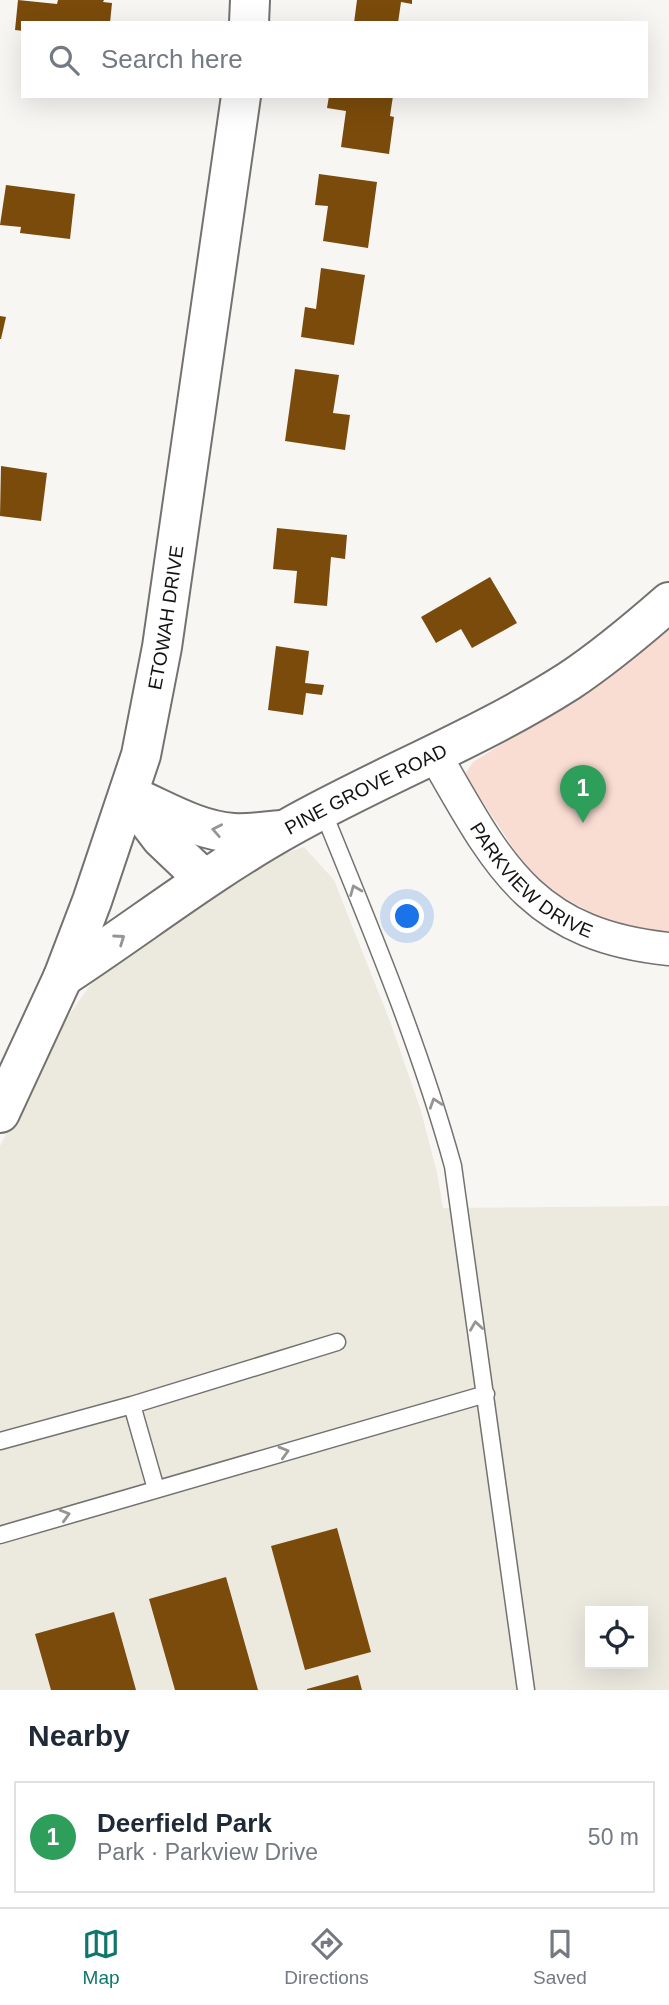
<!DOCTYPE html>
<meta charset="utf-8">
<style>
:root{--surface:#fff;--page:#f6f6f7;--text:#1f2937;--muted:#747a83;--line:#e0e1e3;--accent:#0f766e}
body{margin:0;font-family:Helvetica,sans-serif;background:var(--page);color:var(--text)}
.controls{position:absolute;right:21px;bottom:21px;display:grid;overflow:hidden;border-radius:0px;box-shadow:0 7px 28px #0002}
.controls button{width:63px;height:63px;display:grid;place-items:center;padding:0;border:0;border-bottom:2px solid var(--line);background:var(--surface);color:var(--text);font:35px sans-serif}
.you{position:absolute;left:408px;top:917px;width:24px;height:24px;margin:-18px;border:5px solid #fff;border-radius:50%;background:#1a73e8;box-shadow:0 0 0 10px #1a73e833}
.badge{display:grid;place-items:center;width:46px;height:46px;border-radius:50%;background:var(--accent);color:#fff;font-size:23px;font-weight:700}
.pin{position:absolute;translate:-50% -58px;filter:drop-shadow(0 2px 4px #0008)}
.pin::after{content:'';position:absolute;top:37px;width:24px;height:21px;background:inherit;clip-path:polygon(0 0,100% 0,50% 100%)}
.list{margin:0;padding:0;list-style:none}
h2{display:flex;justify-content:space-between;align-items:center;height:91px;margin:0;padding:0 28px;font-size:30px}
h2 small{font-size:23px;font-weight:400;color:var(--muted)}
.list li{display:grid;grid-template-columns:46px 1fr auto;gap:21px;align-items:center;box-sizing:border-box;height:112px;margin:0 14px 14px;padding:0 14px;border:2px solid var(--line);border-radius:0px}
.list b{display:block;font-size:26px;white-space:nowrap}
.list p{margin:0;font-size:23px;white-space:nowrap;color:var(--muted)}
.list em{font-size:23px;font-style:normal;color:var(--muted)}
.icon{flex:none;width:38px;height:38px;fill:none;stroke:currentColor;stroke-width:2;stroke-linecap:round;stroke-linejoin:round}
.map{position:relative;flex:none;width:669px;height:1690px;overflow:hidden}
.search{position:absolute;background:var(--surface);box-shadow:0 7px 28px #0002;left:21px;right:21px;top:21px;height:77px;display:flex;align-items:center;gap:18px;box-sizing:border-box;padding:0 24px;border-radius:0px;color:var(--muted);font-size:26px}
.sheet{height:217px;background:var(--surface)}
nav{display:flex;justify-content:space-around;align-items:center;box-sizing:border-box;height:98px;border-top:2px solid var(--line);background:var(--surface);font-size:19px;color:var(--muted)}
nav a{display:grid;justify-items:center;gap:4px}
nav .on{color:var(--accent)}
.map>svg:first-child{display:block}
.built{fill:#ece9df;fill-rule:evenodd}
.green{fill:#f9dcd2}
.building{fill:#7a4b0b}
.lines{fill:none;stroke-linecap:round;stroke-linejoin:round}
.service-casing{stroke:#73726f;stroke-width:19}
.minor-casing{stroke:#73726f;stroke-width:35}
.tertiary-casing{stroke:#73726f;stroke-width:42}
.service{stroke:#fff;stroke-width:16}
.minor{stroke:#fff;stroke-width:32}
.tertiary{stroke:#fff;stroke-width:38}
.oneway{stroke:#959594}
.labels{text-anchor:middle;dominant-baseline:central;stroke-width:7;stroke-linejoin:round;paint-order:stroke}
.street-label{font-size:19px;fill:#131311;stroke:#fff}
</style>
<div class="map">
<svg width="669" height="1690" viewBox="0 0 669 1690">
<rect width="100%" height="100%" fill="#f7f6f3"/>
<path class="built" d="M 304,847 L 334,880 L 391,1024 L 421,1111 L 437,1173 L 443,1208 L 669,1206 L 669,1690 L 0,1690 L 0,1146 L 60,1028 L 103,967 L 246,866 ZM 590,1611 L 643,1611 L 643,1664 L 590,1664 Z"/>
<path class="green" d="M 669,630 L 669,933 L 632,928 L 597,916 L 557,894 L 525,866 L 469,781 L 466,773 L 473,762 L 607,679 Z"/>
<path class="building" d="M 18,0 L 57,4 L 58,0 L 104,0 L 103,2 L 112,3 L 110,23 L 23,23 L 23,31 L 15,30 Z
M 357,0 L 412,0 L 412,4 L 401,2 L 398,23 L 354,23 Z
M 329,96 L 393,96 L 390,116 L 394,117 L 389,154 L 341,147 L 346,111 L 327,108 Z
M 319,174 L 377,182 L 368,248 L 323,241 L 328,206 L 315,205 Z
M 6,185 L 75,194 L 70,239 L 20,233 L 21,227 L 0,225 Z
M 321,268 L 365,275 L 354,345 L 301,337 L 305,307 L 316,309 Z
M 0,316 L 6,317 L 1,339 L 0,339 Z
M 295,369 L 339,375 L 333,413 L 350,415 L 345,450 L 285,441 Z
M 1,466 L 47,473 L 41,521 L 0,516 Z
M 277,528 L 347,535 L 345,559 L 331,557 L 327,606 L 294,603 L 297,571 L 273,569 Z
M 490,577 L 517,623 L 472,648 L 461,629 L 436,643 L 421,617 Z
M 276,646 L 309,651 L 305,683 L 324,685 L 322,695 L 306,693 L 303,715 L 268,710 Z
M 337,1528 L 371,1652 L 305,1670 L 271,1546 Z
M 226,1577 L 258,1690 L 175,1690 L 149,1599 Z
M 114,1612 L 136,1690 L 51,1690 L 35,1634 Z
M 358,1675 L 362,1690 L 307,1690 L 307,1689 Z"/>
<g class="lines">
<defs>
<path id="service" d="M 322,809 C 370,927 419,1043 453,1166 L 526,1690
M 0,1441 L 132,1405
M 156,1489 L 132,1405 L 337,1342
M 0,1535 L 486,1394"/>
<g id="minor">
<path id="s1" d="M 435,755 C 498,865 531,935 669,949"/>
</g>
<g id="tertiary">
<path d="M 249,23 L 250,0"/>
<path d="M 129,795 C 163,809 195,830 233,833 C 249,834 266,831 282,830"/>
<path d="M 132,800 L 161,838 L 204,879"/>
<path id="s2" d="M 63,977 C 138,928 209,872 288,828 C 380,776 480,738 569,681 C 605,657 637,630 669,602"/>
<path id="s3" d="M 0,1113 L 63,977 L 92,901 L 141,755 L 162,647 L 241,96"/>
</g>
</defs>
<use href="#service" class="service-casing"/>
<use href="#minor" class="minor-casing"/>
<use href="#tertiary" class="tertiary-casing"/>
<use href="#service" class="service"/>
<use href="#minor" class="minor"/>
<use href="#tertiary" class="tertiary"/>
</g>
<defs><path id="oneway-chevron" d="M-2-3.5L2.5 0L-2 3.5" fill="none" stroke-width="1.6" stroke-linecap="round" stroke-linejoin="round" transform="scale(1.75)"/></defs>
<g class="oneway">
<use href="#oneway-chevron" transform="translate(217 830) rotate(-169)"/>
<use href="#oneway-chevron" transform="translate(355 890) rotate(-112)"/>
<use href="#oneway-chevron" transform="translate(120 939) rotate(-35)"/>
<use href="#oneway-chevron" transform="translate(435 1103) rotate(-108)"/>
<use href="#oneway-chevron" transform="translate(476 1326) rotate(-98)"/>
<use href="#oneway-chevron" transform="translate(284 1452) rotate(-16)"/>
<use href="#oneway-chevron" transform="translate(65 1515) rotate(-16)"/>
</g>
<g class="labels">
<g class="street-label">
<text stroke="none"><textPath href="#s3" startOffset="525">ETOWAH DRIVE</textPath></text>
<text stroke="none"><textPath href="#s2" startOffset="357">PINE GROVE ROAD</textPath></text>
<text stroke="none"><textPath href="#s1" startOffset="161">PARKVIEW DRIVE</textPath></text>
</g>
</g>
</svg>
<div class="controls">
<button><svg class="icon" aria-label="locate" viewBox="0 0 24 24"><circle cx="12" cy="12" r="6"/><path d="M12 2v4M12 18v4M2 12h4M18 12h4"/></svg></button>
</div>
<div class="you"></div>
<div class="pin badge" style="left:583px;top:823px;background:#2e9e5b">1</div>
<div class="search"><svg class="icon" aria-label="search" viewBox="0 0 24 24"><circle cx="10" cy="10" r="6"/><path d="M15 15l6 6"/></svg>Search here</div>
</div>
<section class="sheet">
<h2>Nearby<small></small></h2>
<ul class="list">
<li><span class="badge" style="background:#2e9e5b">1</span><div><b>Deerfield Park</b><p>Park · Parkview Drive</p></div><em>50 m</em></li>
</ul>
</section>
<nav>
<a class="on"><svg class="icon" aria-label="map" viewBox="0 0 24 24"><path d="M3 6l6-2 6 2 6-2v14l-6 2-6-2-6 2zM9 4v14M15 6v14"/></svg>Map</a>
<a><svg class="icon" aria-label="directions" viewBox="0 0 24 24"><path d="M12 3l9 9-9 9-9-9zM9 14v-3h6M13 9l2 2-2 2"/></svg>Directions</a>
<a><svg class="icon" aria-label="saved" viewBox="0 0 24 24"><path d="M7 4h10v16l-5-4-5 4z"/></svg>Saved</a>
</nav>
